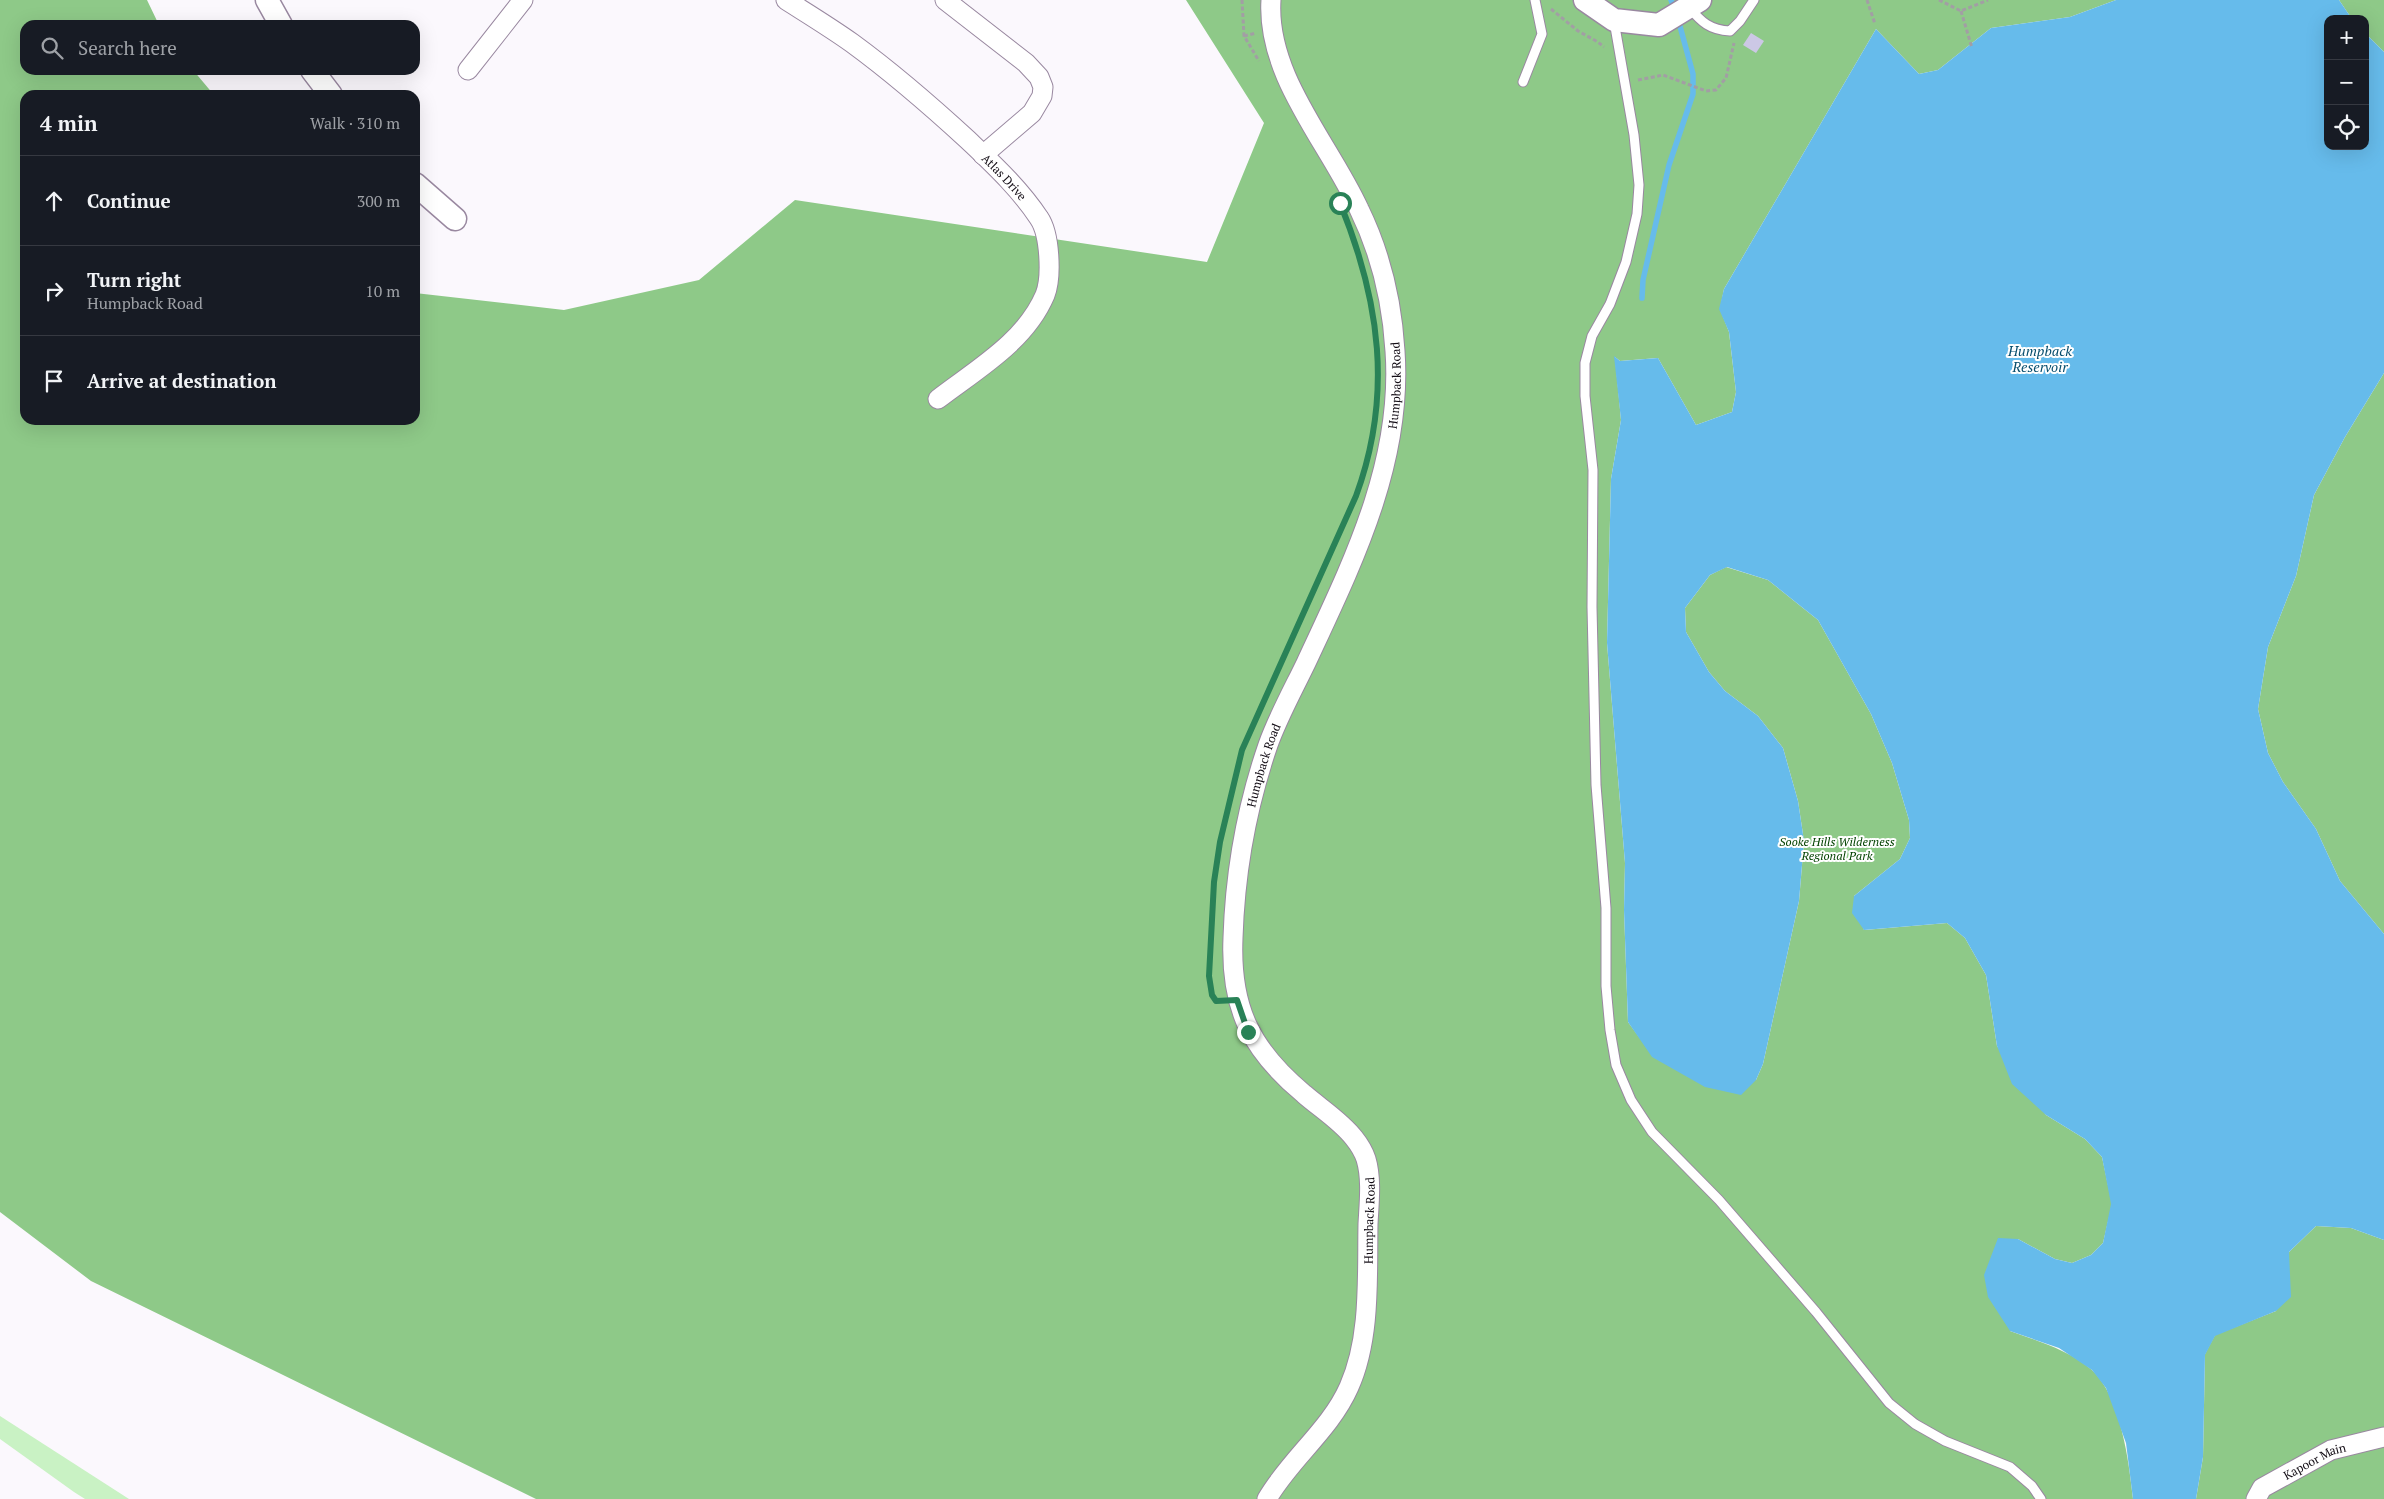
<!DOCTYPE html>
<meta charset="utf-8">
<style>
:root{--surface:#171b24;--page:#242831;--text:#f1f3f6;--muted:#9ea1a6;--line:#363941}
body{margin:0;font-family:"PT Serif",serif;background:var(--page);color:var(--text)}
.controls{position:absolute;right:15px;top:15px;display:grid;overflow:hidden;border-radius:10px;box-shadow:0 5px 20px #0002}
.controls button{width:45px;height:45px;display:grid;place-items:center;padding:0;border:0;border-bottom:1px solid var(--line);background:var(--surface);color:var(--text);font:25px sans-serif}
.stop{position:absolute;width:15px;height:15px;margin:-11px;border:4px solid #298257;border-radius:50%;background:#fff}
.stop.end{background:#298257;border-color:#fff;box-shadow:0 1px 5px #0008}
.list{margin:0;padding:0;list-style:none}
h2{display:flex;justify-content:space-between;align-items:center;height:65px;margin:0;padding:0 20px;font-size:21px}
h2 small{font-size:16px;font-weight:400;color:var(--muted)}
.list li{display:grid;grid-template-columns:32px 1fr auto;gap:15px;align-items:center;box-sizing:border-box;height:90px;padding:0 20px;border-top:1px solid var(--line)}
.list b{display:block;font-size:19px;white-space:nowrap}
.list p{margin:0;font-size:16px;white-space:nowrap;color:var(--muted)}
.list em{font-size:16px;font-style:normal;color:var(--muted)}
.icon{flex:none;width:28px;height:28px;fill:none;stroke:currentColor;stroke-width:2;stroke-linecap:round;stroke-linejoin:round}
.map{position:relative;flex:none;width:2384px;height:1499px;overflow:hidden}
.search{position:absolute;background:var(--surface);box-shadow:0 5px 20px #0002;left:20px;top:20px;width:400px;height:55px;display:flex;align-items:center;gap:12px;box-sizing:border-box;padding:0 18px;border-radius:15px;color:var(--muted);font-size:19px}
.panel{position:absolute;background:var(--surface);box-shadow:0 5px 20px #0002;left:20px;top:90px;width:400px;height:335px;border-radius:15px}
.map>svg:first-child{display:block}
.green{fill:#c9f2c4}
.forest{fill:#8ec988}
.water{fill:#66bbeb}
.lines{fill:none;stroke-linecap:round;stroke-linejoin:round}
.stream{stroke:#66bbeb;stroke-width:5.5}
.building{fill:#ccc8e5}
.service-casing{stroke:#9988a0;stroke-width:11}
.minor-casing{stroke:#9988a0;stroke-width:21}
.tertiary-casing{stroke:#9988a0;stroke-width:25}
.path{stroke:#a29ea4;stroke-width:3;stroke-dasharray:4 2.5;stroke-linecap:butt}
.service{stroke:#fff;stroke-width:9}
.minor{stroke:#fff;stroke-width:19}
.tertiary{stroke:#fff;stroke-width:22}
.route{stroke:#298257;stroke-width:6}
.labels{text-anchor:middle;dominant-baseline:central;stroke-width:4;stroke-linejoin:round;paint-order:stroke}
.street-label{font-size:12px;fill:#130d15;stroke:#fff}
.park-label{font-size:12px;font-style:italic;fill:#054403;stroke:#fff}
.water-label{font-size:14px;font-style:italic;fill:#064d6d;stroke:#fff}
</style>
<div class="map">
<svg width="2384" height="1499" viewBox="0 0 2384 1499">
<rect width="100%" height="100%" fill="#fbf8fd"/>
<path class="green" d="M 0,1416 L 129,1499 L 85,1499 L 74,1492 L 0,1439 Z"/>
<path class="forest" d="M 0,0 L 147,0 L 159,25 L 25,25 L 25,70 L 193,70 L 214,95 L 25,95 L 25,420 L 415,420 L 415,293 L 564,310 L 699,280 L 795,200 L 1207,262 L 1264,123 L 1186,0 L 2116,0 L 2070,17 L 1991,28 L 1938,70 L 1919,74 L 1876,29 L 1724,289 L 1720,309 L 1729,332 L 1736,392 L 1732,412 L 1696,425 L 1658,358 L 1620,361 L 1615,357 L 1621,420 L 1611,479 L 1607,643 L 1625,863 L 1624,910 L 1628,1022 L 1639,1037 L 1756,1080 L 1763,1064 L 1799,901 L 1804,841 L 1798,801 L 1783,748 L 1758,716 L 1725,691 L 1709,672 L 1686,632 L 1685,608 L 1710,575 L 1726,567 L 1768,580 L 1818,620 L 1871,714 L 1892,763 L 1909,820 L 1910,838 L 1900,859 L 1854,896 L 1864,930 L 1947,923 L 1965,938 L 1986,975 L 1997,1046 L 2046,1115 L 2085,1139 L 2102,1157 L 2112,1204 L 2103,1243 L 2091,1255 L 2072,1263 L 2055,1259 L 2018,1239 L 2010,1331 C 2038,1341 2069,1350 2092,1370 C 2121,1397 2129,1462 2133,1499 L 536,1499 L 91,1281 L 0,1212 Z
M 2339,0 L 2384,0 L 2384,52 L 2365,33 L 2365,19 L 2352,19 Z
M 2384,373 L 2384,934 L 2340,881 L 2316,829 L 2283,782 L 2268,753 L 2258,709 L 2268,647 L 2296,576 L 2314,495 L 2345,437 Z
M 2316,1226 L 2351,1228 L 2384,1240 L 2384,1499 L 2196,1499 L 2203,1457 L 2205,1354 L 2215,1335 L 2276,1311 L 2289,1252 Z"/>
<path class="water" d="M 2116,0 L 2339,0 L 2352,19 L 2328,19 L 2328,146 L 2365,146 L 2365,33 L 2384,52 L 2384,373 L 2345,437 L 2314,495 L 2296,576 L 2268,647 L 2258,709 L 2268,753 L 2283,782 L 2316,829 L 2340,881 L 2384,934 L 2384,1240 L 2351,1228 L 2316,1226 L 2289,1252 L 2291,1297 L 2276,1311 L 2215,1336 L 2205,1355 L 2203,1457 L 2196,1499 L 2133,1499 L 2126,1443 L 2106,1388 L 2092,1370 L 2059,1348 L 2010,1331 L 1988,1297 L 1984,1275 L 1998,1238 L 2018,1239 L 2055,1259 L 2072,1263 L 2091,1255 L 2103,1243 L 2111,1204 L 2102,1157 L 2085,1139 L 2046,1115 L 2012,1084 L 1997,1046 L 1986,975 L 1965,938 L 1947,923 L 1864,930 L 1852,913 L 1854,896 L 1900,859 L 1910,838 L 1909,820 L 1892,763 L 1871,714 L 1818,620 L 1768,580 L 1727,567 L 1710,575 L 1685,608 L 1686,632 L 1709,672 L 1725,691 L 1758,716 L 1783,748 L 1798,801 L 1804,841 L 1799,901 L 1763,1064 L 1756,1080 L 1741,1095 L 1705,1087 L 1652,1057 L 1628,1022 L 1624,910 L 1625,863 L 1607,643 L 1611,479 L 1621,420 L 1614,356 L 1620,361 L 1658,358 L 1696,425 L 1732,412 L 1736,392 L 1729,332 L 1719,309 L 1724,289 L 1876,29 L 1919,74 L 1938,70 L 1991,28 L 2070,17 Z"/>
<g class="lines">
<path class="stream" d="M 1671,0 L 1675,10
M 1642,298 L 1643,280 L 1669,165 L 1693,94 L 1693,74 L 1678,19"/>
</g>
<path class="building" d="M 1751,33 L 1764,41 L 1756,53 L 1743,45 Z"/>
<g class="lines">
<defs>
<path id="service" d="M 1689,7 C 1701,22 1710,30 1730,31 L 1740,21 L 1754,0
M 1614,21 L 1634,135 L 1639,185 L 1637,214 L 1626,262 L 1610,304 L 1592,336 L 1585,363 L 1585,396 L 1593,470 L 1592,607 L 1596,785 L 1606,908 L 1606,986 L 1610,1030 L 1616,1065 L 1631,1100 L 1652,1132 L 1719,1200 L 1816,1312 L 1889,1403 L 1915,1424 L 1945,1441 L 2010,1467 L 2032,1486 L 2041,1499
M 1523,82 L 1542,34 L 1535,0"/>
<g id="minor">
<path id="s1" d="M 786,0 C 808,14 831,28 852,43 C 893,73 931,106 968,140 C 993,164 1020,189 1039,218 C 1050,234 1052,277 1045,295 C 1025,342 977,369 938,399"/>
<path d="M 945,0 L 1026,63 L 1039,77 L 1043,87 L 1042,96 L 1032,113 L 983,155"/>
<path d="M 468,70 L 523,0"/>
<path id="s2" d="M 1267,1499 C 1290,1459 1330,1430 1349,1387 C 1371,1338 1367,1277 1368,1224 C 1369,1204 1372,1179 1366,1159 C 1364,1153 1358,1143 1354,1138 C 1341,1121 1320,1108 1304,1094 C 1251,1050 1230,1008 1233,938 C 1235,873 1247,806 1268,745 C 1278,717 1293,690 1306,663 C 1352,564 1403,463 1395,351 C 1392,301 1381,254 1359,209 C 1329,143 1266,76 1271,0"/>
<path id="s3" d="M 2256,1499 L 2262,1488 L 2331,1450 L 2384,1437"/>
</g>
<path id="tertiary" d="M 267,0 L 281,25
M 1585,0 L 1614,20 L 1659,25 L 1700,0
M 312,70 L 331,95
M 415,184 L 455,219"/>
</defs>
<use href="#service" class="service-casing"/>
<use href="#minor" class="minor-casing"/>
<use href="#tertiary" class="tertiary-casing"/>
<path class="path" d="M 1242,0 L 1244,36 L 1259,61
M 1867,0 L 1875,24
M 1939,0 L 1961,11 L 1988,0
M 1551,9 L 1578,31 L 1598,42 L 1604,47
M 1961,11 L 1972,48
M 1244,36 L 1256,33
M 1638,80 L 1663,75 L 1706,91 L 1716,90 L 1726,78 L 1734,43
M 1219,1001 L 1216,1001 L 1212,995 L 1209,976 L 1213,882 L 1220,842 L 1243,750 L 1347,517"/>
<use href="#service" class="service"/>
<use href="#minor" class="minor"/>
<use href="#tertiary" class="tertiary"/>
</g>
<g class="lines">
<path class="route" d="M 1248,1032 L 1237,1000 L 1216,1001 L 1212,995 L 1209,976 L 1214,882 L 1220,842 L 1242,750 L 1356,496 C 1393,395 1380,301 1340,203"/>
</g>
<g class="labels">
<g class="street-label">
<text stroke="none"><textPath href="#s1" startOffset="282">Atlas Drive</textPath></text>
<text stroke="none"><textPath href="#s2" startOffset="1221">Humpback Road</textPath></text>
<text stroke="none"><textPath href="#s2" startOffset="816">Humpback Road</textPath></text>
<text stroke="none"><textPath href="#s2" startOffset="308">Humpback Road</textPath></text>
<text stroke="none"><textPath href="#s3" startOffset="72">Kapoor Main</textPath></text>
</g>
<g class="park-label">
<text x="1837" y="841">Sooke Hills Wilderness<tspan x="1837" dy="14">Regional Park</tspan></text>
</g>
<g class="water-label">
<text x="2040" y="350">Humpback<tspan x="2040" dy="16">Reservoir</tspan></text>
</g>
</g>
</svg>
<div class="controls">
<button>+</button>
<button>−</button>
<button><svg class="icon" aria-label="locate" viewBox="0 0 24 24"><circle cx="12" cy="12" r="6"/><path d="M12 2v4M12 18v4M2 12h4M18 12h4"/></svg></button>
</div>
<div class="stop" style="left:1340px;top:203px"></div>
<div class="stop end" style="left:1248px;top:1032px"></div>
<div class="search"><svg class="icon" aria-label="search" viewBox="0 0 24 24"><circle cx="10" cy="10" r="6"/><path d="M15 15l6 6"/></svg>Search here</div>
<section class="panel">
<h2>4 min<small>Walk · 310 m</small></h2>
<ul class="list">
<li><svg class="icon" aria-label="ahead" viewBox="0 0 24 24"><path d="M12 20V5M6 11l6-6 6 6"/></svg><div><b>Continue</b></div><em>300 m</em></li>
<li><svg class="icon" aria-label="right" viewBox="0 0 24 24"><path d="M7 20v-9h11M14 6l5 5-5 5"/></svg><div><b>Turn right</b><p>Humpback Road</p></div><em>10 m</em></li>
<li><svg class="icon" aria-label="arrive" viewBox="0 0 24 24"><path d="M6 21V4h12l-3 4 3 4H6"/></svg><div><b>Arrive at destination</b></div></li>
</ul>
</section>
</div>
